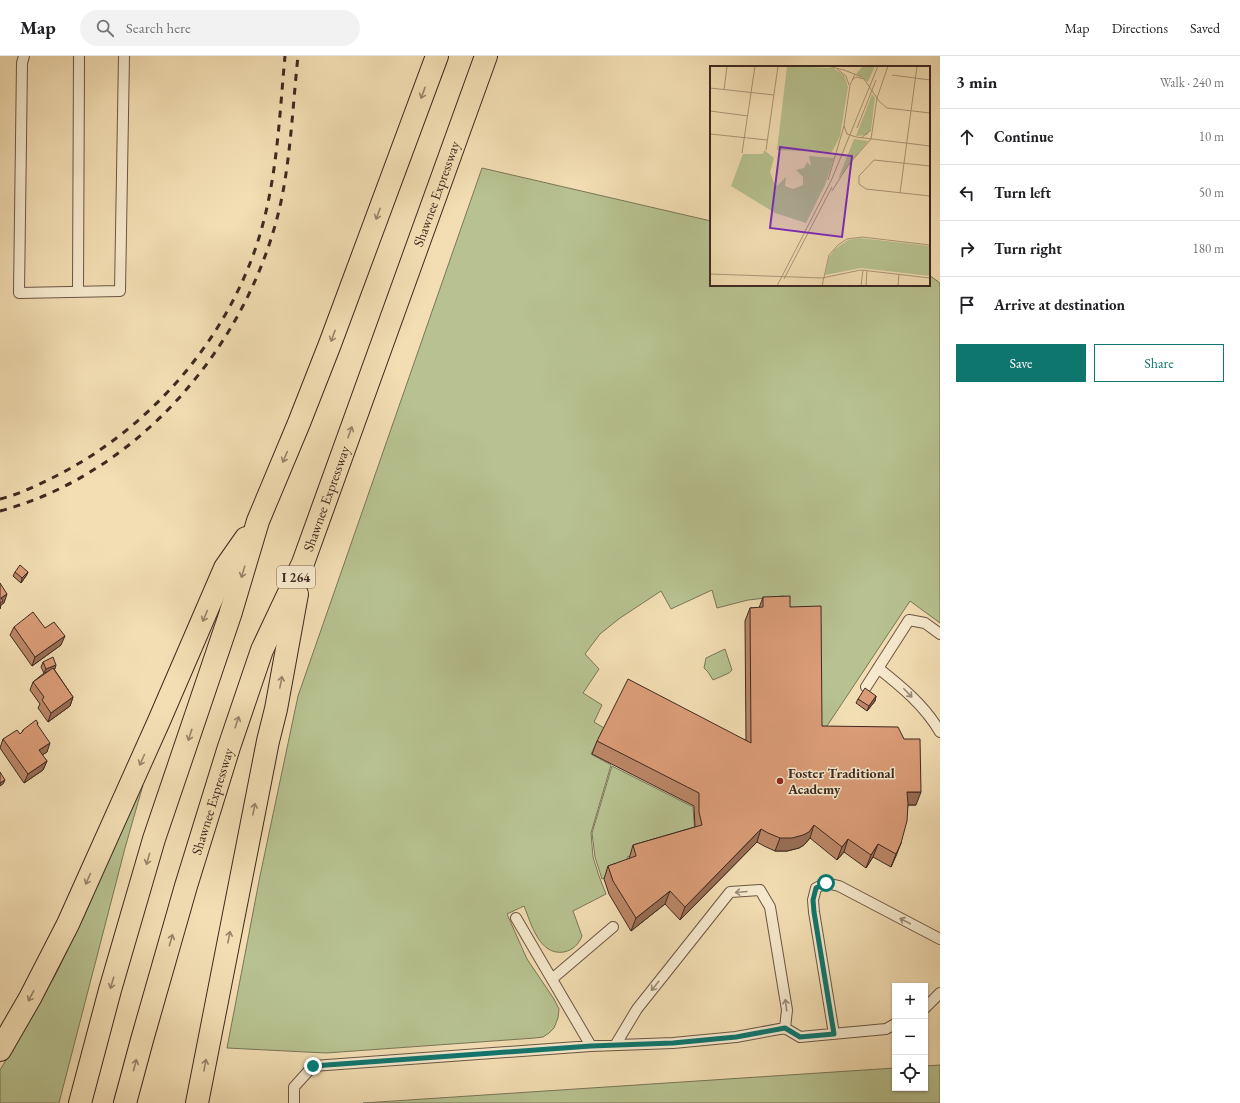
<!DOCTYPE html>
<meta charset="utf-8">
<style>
:root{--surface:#fff;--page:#f2f2f2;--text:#202124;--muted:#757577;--line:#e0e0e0;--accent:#0f766e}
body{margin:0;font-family:"EB Garamond",serif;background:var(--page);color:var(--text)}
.controls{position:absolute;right:12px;bottom:12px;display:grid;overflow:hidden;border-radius:0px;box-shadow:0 1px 3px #0004}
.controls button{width:36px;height:36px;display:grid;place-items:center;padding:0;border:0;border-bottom:1px solid var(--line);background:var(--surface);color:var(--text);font:20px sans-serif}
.stop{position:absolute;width:12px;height:12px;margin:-9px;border:3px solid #0f766e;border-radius:50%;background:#fff}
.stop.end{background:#0f766e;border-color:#fff;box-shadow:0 1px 4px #0008}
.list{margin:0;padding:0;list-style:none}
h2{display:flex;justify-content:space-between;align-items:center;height:52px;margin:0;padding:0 16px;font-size:17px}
h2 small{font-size:13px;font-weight:400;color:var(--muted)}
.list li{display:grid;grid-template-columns:26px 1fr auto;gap:12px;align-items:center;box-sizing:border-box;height:56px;padding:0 16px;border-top:1px solid var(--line)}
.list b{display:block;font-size:15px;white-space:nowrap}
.list em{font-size:13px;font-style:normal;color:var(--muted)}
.actions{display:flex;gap:8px;padding:12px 16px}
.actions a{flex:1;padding:9px 0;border:1px solid var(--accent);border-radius:0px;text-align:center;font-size:14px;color:var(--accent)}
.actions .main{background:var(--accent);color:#fff}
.icon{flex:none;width:22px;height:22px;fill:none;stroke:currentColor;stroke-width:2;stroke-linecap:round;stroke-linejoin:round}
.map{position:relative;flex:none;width:940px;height:1047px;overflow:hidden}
header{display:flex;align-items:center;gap:24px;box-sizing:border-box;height:56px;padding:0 20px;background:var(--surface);border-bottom:1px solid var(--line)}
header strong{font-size:19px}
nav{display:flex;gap:22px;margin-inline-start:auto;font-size:14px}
.search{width:280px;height:36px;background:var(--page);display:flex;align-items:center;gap:10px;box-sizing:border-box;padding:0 14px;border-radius:22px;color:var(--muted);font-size:15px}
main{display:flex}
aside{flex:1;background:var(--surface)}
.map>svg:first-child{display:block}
.green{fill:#b7c290;stroke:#7a7658}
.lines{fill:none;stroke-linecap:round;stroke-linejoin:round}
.service-casing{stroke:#6b5645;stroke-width:12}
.motorway-casing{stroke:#3e2920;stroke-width:24}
.service{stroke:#f7eace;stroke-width:10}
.motorway{stroke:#f3deb3;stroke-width:22}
.rail{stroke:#3e2920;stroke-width:3;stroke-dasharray:7 7;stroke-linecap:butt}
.wall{fill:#bc8767;stroke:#3e2920}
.shaded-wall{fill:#996e54;stroke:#3e2920}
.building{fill:#db9d78;stroke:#3e2920}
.oneway{stroke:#98846a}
.oneway2{stroke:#9a8a77}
.route{stroke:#0f766e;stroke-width:5}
.poi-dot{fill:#8f2418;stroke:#f7eace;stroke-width:1.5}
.labels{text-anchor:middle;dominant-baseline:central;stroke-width:3;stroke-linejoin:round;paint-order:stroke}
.shield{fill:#f7eace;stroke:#766354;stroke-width:1}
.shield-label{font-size:13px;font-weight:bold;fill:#3e2920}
.street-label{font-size:14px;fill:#3e2920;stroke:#f7eace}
.poi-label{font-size:14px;font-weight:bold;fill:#3e2920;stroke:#f7eace;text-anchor:start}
.inset-road{fill:none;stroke:#ab9678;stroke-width:1}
.view{fill:#7b2cbf;fill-opacity:0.15;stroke:#7b2cbf;stroke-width:2}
.inset-edge{fill:none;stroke:#3e2920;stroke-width:2}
</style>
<header>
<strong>Map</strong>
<div class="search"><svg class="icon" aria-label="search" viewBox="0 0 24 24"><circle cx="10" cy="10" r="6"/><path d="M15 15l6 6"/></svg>Search here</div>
<nav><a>Map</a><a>Directions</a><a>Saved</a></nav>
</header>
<main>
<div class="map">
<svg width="940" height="1047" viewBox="0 0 940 1047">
<rect width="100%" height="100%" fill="#f3deb3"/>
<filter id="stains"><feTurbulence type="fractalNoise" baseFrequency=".005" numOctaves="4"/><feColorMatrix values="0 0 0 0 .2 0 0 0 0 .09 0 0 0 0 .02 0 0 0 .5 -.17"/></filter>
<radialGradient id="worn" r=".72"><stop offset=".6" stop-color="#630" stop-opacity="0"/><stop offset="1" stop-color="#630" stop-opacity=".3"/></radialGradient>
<path class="green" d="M 482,112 L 711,165 L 711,229 L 929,229 L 929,219 L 940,227 L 940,567 L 910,545 L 827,670 L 822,674 L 797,562 L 784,540 L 748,544 L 717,552 L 712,534 L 671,553 L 661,535 L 620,562 L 600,578 L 585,598 L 599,613 L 583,637 L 602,649 L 594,666 L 604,672 L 591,698 L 611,709 L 591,777 L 593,801 L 599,820 L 606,838 L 573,855 L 582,880 C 579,888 573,894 564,896 C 539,900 531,867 524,850 L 507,858 L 527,903 L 554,943 L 559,953 L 558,962 L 554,972 L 549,977 L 543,981 L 535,982 L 326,997 L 227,992 L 260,820 L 298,640 Z
M 725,593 L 732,614 L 729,617 L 713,624 L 708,616 L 704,612 L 706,602 Z
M 612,710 L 693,751 L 695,781 L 627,801 L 630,812 L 602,823 L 595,801 L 592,777 Z
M 141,729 L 143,729 L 125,792 L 59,1047 L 0,1047 L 0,1014 L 26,971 L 57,916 L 87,853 Z
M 940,1009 L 940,1047 L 363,1047 L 895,1012 L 895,1032 L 925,1032 L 925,1010 Z"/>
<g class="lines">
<defs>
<path id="service" d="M 24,0 L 22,7 L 19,237 L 120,235 L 124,0
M 78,235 L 79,0
M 878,612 C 902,631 925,650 940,676
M 866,631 L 909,564 L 925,567 L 940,578
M 516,862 L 591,990
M 552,923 L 613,871
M 925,952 L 940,937
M 785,972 L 800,981 L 886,973 L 895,968
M 834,978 L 814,856 L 813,844 L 816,832 L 826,827 L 839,830 L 940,883
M 294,1047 L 294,1031 L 313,1010 L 591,990 L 673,987 L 736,981 L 785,972 L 787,954 L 770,851 L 760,834 L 730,836 L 637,953 L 616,988"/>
<g id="motorway">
<path d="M 0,994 L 30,942 L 68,868 L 159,665 L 225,512 L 246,482"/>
<path d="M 80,1047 L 110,934 L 154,783 L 230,559 L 258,465 L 299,367 L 330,288 L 437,0"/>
<path id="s1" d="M 125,1047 L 142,984 L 186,830 L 229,691 L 262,594 L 303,507 L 486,0"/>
<path d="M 197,1047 L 268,685 L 276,653 L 297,538"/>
</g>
</defs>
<use href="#service" class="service-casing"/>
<use href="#motorway" class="motorway-casing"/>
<use href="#service" class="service"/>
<use href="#motorway" class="motorway"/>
<path class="rail" d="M 0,443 C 20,438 40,428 58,419 C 149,372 223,288 256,191 C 277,129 279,64 285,0
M 0,455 C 142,417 253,283 282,141 C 291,95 293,47 298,0"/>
</g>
<path class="wall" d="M 15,516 L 28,516 L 26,520 L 21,527 L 13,520 Z
M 763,541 L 790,551 L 822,670 L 916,749 L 908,749 L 901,787 L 891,811 L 873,801 L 866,812 L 844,796 L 837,804 L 810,782 L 804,789 L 799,792 L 787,795 L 775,795 L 764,790 L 757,786 L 680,864 L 665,848 L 631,875 L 609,838 L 604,823 L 608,810 L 629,803 L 633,789 L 695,771 L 694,750 L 592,698 L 597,685 L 746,684 L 745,565 L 750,552 L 759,552 Z
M 14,571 L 45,572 L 61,589 L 32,610 L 10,579 Z
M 43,606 L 55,613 L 54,613 L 73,641 L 70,650 L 48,666 L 38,652 L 40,648 L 30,634 L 33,626 L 44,617 L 41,611 Z
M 876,640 L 875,645 L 867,655 L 856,647 L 858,643 Z
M 38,667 L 37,669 L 47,696 L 42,699 L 47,705 L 43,714 L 24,727 L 0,692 L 3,683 L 20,678 L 22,676 L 23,674 Z"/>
<path class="shaded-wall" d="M 28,516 L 26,520 L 21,527 L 22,522 Z
M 7,538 L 4,547 L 1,549 L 0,553 L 0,546 L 1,542 Z
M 65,580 L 61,589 L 32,610 L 35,601 Z
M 56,609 L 55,613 L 44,617 L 46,613 Z
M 876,640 L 875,645 L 867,655 L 869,650 Z
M 73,641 L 70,650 L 48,666 L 51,657 Z
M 50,687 L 47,696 L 36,703 L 39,694 Z
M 47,705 L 43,714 L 24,727 L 28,718 Z
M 5,724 L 3,728 L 0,730 L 0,727 Z
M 907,736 L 921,736 L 916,749 L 903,749 Z
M 814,769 L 810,782 L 804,789 L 799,792 L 787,795 L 775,795 L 780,782 Z
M 761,773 L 757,786 L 680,864 L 685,851 Z
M 848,783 L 844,796 L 837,804 L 842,791 Z
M 901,787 L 896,800 L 891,811 L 896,798 Z
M 878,788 L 873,801 L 866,812 L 871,799 Z
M 670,835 L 665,848 L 631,875 L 636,862 Z"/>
<path class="building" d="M 20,509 L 28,516 L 22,522 L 15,516 Z
M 0,527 L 7,538 L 1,542 L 3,545 L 0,547 Z
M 790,540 L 790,551 L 821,550 L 822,670 L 898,671 L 904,683 L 920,683 L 921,736 L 907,736 L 908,748 L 907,765 L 901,787 L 896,798 L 878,788 L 871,799 L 848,783 L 842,791 L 814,769 L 809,776 L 803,779 L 792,782 L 780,782 L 768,777 L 761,773 L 685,851 L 670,835 L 636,862 L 613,825 L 608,810 L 636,800 L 633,789 L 702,769 L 699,756 L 699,737 L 597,685 L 628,623 L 751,687 L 750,552 L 763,551 L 763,541 Z
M 33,556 L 45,572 L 54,566 L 65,580 L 35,601 L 14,571 Z
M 53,601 L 56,609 L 46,613 L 43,606 Z
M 53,612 L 73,641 L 51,657 L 42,644 L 44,641 L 33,626 Z
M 865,632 L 876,640 L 869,650 L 858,643 Z
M 36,664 L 38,667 L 37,668 L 50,687 L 39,694 L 47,705 L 28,718 L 3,683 L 17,674 L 20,678 L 23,675 L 23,674 Z
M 0,716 L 5,724 L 0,727 Z"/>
<defs><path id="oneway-shaft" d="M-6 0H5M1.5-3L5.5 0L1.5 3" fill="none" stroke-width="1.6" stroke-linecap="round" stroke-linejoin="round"/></defs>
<g class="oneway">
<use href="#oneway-shaft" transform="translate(423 37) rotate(110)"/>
<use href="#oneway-shaft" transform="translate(378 158) rotate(110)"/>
<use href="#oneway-shaft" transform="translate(333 280) rotate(110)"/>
<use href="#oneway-shaft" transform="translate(350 376) rotate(-70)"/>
<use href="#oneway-shaft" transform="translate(285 401) rotate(113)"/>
<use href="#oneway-shaft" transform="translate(243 516) rotate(107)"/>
<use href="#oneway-shaft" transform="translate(205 560) rotate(113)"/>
<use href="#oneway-shaft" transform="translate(281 626) rotate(-79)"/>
<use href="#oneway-shaft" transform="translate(237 666) rotate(-71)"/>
<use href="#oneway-shaft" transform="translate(190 679) rotate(108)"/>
<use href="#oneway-shaft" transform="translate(142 704) rotate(114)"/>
<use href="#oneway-shaft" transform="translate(254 753) rotate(-79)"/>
<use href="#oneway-shaft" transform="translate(148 803) rotate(106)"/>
<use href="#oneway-shaft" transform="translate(88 823) rotate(114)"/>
<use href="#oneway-shaft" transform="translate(229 881) rotate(-79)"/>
<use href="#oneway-shaft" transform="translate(171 884) rotate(-74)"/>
<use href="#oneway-shaft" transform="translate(112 927) rotate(106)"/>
<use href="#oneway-shaft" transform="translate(31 940) rotate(118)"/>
<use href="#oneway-shaft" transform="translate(135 1009) rotate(-75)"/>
<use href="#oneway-shaft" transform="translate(205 1009) rotate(-79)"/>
</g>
<g class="oneway2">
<use href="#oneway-shaft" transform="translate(908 637) rotate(46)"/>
<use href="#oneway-shaft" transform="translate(741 836) rotate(175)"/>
<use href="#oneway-shaft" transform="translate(905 865) rotate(-152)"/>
<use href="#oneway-shaft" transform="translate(655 930) rotate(129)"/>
<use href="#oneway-shaft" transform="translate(786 949) rotate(-97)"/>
</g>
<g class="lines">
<path class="route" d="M 313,1010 L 591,990 L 673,987 L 736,981 L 785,972 L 800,981 L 834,978 L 814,856 L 813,844 L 816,832 L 826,827"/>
</g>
<circle class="poi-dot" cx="780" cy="725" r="4"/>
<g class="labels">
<rect class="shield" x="277" y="510" width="38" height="22" rx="3"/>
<g class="shield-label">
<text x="296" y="521">I 264</text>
</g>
<g class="street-label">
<text stroke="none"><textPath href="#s1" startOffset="962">Shawnee Expressway</textPath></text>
<text stroke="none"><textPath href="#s1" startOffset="638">Shawnee Expressway</textPath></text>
<text stroke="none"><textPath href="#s1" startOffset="314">Shawnee Expressway</textPath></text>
</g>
<g class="poi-label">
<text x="788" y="717">Foster Traditional<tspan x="788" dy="16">Academy</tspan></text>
</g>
</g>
<g transform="translate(710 10)">
<rect width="220" height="220" fill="#f3deb3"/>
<path d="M 77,0 L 123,2 L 134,9 L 136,14 L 138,21 L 130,70 L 122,86 L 67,84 ZM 153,0 L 165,0 L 158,16 L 146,8 ZM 162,28 L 165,32 L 161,64 L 157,69 L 146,70 ZM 144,73 L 158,75 L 128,113 ZM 54,84 L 64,92 L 60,106 L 64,117 L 67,120 L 76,111 L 75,120 L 83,123 L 93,119 L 93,111 L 86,104 L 94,102 L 97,96 L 101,100 L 99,90 L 124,92 L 115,119 L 96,157 L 65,147 L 21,120 L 33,88 L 53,88 ZM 150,172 L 220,180 L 220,210 L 151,202 L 115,209 L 119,191 L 125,183 L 138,174 Z" fill="#b7c290"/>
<path class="inset-road" d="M 117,0 L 134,4 L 152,11M 127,3 L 136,10 L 139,19M 145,8 L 140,19 L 134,60 L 137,68 L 146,71 L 220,80M 182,9 L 220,14M 142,14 L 146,11 L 154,13 L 169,35 L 177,42 L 220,47M 0,22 L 64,29M 14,24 L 17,0M 0,45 L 38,50M 147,62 L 166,14M 0,68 L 57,74M 151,72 L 161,64M 56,84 L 68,0M 32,87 L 45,0M 118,114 L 134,60M 149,118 L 149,110 L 164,94 L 220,100M 149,118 L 156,123 L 220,130M 122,125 L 139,98 L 161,73 L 167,32 L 178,0M 190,127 L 207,0M 0,208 L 112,212 L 151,204 L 220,212M 74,213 L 122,121M 67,220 L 121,115 L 168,0M 112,220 L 119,189 L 128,179 L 137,173 L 152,171 L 220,179M 151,220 L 153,204M 156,220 L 157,204M 188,220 L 189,208"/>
<path class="view" d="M 70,81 L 142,90 L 132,171 L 60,162 Z"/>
<rect width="220" height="220" class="inset-edge"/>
</g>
<rect width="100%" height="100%" filter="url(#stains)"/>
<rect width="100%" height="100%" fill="url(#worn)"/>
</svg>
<div class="controls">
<button>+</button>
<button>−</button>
<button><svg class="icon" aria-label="locate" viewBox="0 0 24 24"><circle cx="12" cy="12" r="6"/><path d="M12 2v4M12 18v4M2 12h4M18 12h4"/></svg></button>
</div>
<div class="stop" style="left:826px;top:827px"></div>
<div class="stop end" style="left:313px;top:1010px"></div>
</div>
<aside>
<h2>3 min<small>Walk · 240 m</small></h2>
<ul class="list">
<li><svg class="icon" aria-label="ahead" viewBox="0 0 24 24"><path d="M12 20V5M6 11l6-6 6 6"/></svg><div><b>Continue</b></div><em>10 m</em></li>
<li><svg class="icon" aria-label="left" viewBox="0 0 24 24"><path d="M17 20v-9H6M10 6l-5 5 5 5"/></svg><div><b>Turn left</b></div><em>50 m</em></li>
<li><svg class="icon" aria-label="right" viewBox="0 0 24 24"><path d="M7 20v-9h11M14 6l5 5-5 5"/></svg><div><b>Turn right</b></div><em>180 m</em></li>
<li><svg class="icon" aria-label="arrive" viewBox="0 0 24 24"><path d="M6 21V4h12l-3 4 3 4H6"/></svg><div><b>Arrive at destination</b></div></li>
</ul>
<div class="actions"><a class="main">Save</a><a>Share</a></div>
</aside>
</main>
